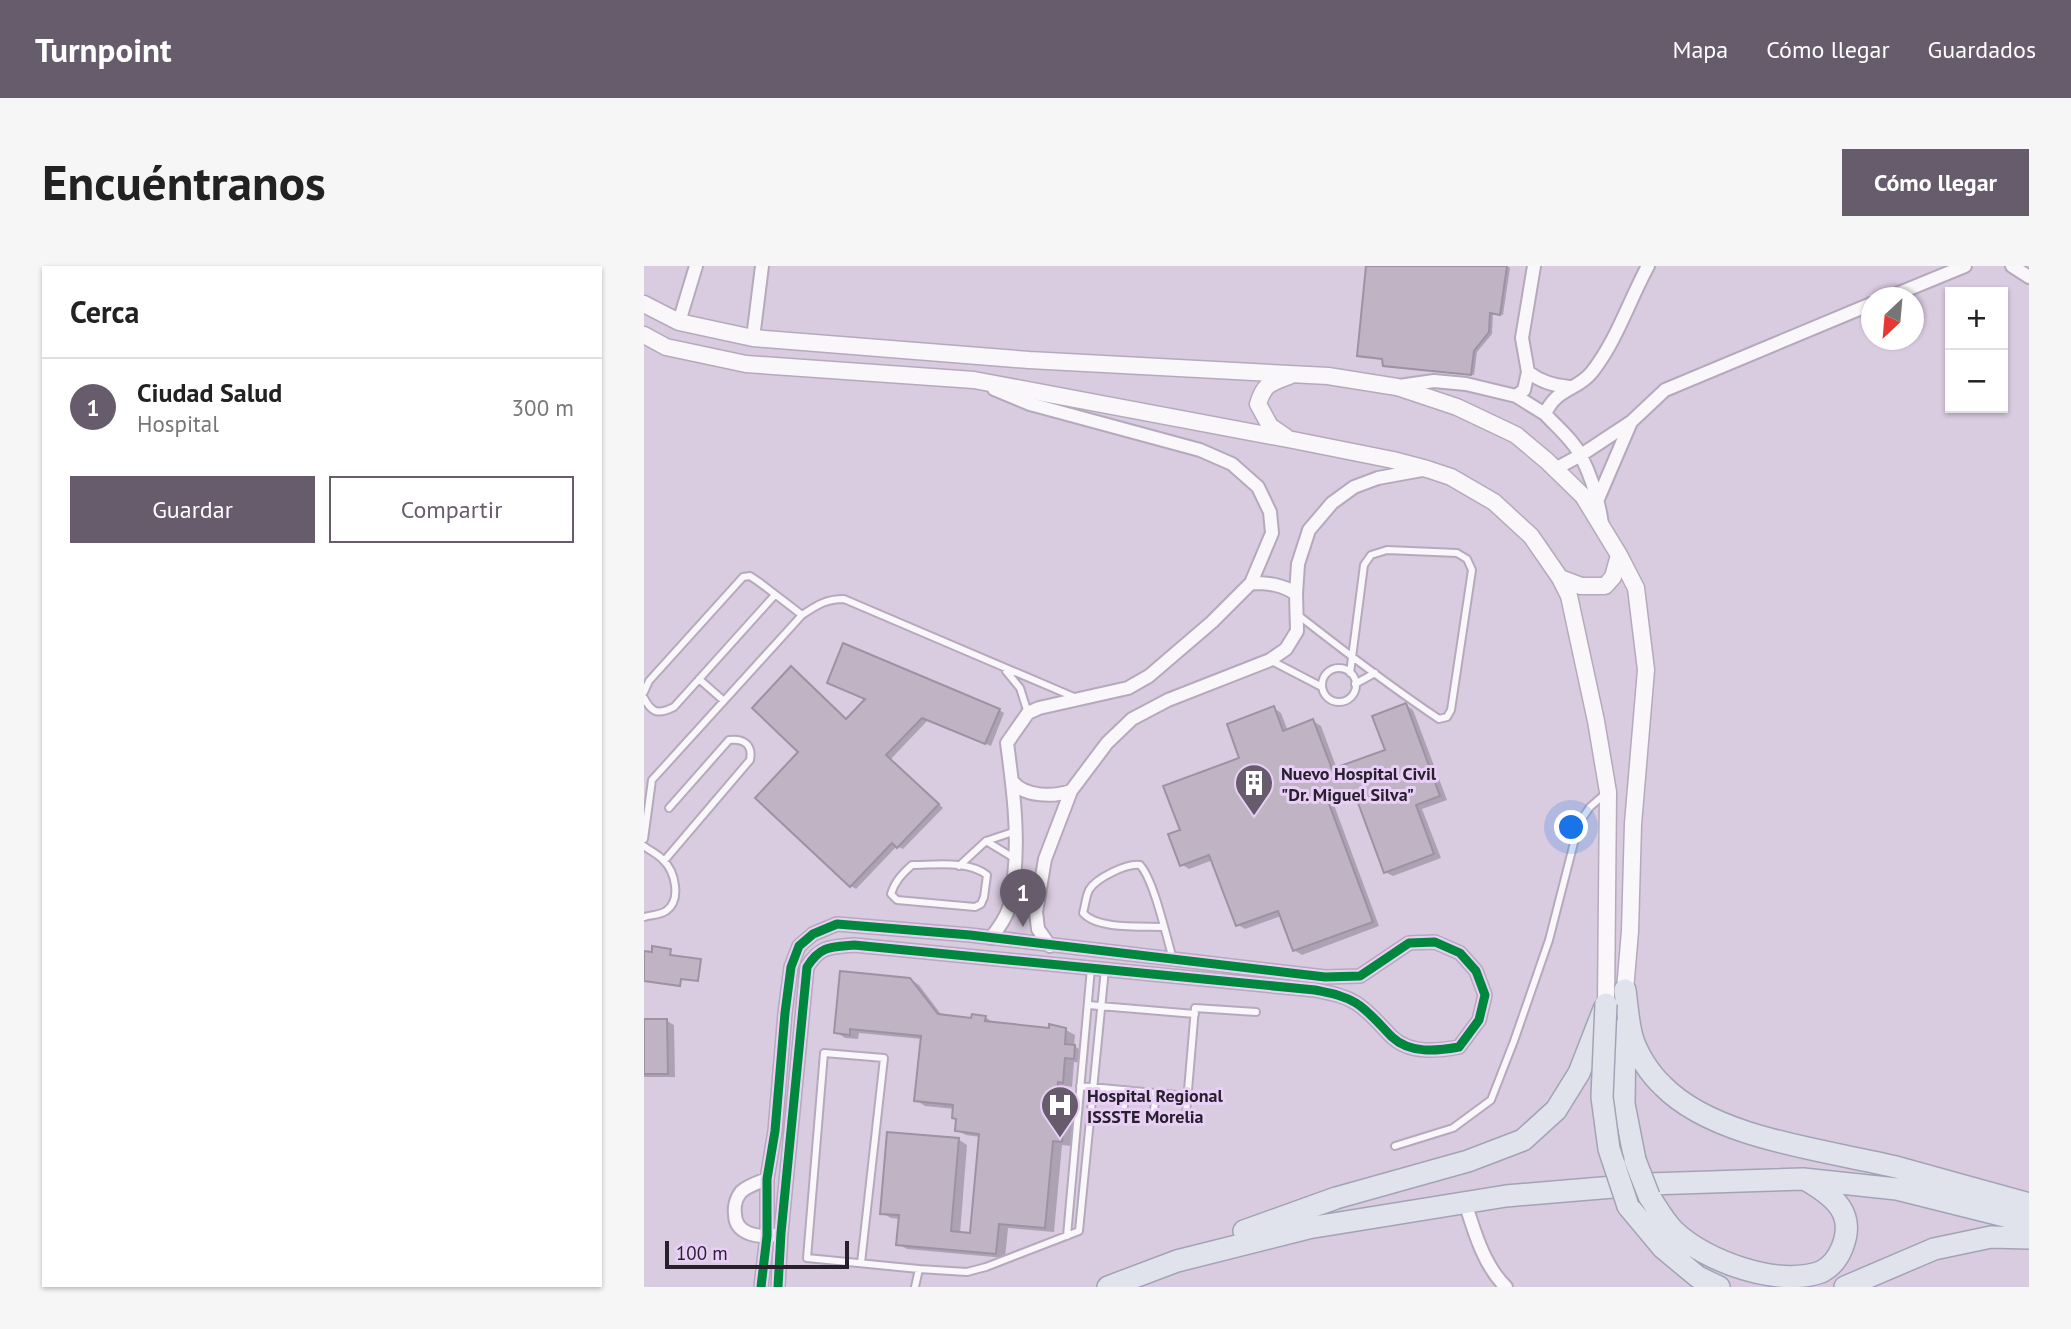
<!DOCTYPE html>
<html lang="es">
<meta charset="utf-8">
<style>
:root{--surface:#fff;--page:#f6f6f6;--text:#222;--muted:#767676;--line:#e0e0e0;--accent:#675c6c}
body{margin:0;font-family:"PT Sans",sans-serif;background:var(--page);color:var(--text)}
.controls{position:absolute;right:21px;top:21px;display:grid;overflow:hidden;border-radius:0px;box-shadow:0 2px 5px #0004}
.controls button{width:63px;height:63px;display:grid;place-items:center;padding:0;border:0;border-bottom:2px solid var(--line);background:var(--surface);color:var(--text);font:35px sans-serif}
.compass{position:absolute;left:1217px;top:21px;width:63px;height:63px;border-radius:50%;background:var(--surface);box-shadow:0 2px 5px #0004;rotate:206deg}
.scale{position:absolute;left:21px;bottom:18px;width:184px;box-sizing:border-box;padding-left:7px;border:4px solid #29202e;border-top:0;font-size:19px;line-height:24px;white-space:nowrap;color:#29202e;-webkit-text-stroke:5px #e9cff7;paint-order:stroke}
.you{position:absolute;left:928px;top:562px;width:24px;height:24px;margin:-18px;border:5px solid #fff;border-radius:50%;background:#1a73e8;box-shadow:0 0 0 10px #1a73e833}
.badge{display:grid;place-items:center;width:46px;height:46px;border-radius:50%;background:var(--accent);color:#fff;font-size:23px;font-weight:700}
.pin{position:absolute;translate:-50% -58px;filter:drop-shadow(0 2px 4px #0008)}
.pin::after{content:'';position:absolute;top:37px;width:24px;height:21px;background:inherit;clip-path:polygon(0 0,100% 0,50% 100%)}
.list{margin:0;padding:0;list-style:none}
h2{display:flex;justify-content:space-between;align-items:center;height:91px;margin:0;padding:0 28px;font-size:30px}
h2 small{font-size:23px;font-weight:400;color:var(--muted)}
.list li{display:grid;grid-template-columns:46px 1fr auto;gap:21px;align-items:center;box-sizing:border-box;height:98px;padding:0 28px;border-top:2px solid var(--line)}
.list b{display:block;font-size:26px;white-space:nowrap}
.list p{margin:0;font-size:23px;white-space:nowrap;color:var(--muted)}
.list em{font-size:23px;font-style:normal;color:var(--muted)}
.actions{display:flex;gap:14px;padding:21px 28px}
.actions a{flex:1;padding:16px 0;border:2px solid var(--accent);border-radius:0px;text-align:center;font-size:24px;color:var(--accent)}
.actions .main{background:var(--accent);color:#fff}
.map{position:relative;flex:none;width:1385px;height:1021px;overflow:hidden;border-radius:0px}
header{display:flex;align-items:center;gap:42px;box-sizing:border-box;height:98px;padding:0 35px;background:var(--accent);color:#fff}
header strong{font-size:33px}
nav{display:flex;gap:38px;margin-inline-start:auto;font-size:24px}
.intro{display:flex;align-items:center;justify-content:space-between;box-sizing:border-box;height:168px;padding:0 42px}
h1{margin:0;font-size:49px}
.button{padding:18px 32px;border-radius:0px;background:var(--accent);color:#fff;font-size:24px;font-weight:700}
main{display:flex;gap:42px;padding:0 42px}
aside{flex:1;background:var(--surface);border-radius:0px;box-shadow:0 2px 5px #0004}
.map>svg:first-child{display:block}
.shadow{fill:#0003}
.building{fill:#bfb3c4;stroke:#9d92a3;stroke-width:2}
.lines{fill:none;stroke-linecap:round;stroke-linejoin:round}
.service-casing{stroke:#b5aabb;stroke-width:10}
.minor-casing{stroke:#b5aabb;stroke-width:16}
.tertiary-casing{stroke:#b5aabb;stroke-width:19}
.trunk-casing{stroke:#a3a3b6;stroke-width:24}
.service{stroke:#f9f7fa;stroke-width:6}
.minor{stroke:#f9f7fa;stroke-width:12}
.tertiary{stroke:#f9f7fa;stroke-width:16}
.trunk{stroke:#e0e3ec;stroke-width:21}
.trunk-bridge-casing{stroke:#a3a3b6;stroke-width:24;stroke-linecap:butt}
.trunk-bridge{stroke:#e0e3ec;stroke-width:21}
.cycleway-casing{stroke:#e9cff7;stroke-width:13}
.cycleway{stroke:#00873e;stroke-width:9}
.labels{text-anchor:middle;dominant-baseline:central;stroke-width:6;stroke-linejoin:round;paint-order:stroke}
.poi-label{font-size:18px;font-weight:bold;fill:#29202e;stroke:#e9cff7;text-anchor:start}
</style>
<header>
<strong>Turnpoint</strong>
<nav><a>Mapa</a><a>Cómo llegar</a><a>Guardados</a></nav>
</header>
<div class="intro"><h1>Encuéntranos</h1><a class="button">Cómo llegar</a></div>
<main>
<aside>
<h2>Cerca<small></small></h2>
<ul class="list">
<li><span class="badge">1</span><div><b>Ciudad Salud</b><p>Hospital</p></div><em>300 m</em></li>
</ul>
<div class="actions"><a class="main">Guardar</a><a>Compartir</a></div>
</aside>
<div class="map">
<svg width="1385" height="1021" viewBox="0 0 1385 1021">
<rect width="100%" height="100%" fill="#d9cbe0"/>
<path class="shadow" d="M 724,0 L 863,0 L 866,2 L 859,49 L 849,48 L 848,68 L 833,86 L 830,109 L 744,101 L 741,99 L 740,94 L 715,89 Z
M 152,406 L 204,454 L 355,444 L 360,447 L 347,480 L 284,454 L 247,493 L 299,542 L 259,583 L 253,580 L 212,623 L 207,620 L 157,486 Z
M 762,439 L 769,444 L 803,534 L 778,543 L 797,592 L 749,610 L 741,606 L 713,531 L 690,539 L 735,660 L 658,689 L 650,684 L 637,650 L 601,663 L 594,659 L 569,594 L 545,603 L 537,598 L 538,565 L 598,493 L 630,442 L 637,447 L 644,465 L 669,455 L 677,460 L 693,503 L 743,485 Z
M 266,713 L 275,719 L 299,751 L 329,754 L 341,751 L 350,757 L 422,764 L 431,769 L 430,780 L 440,786 L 439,797 L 430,796 L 428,821 L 423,820 L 421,837 L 435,843 L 434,851 L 430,851 L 427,880 L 418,879 L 410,966 L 364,962 L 361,992 L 263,983 L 254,978 L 256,953 L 247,952 L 238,947 L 314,873 L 323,879 L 316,968 L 327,969 L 336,871 L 322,869 L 312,864 L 314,854 L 311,843 L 281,840 L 272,834 L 278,773 L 215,767 L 214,773 L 201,772 L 192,766 Z
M 0,755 L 23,755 L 30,759 L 31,811 L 0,811 Z"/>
<path class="building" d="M 722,0 L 863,0 L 856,49 L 846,47 L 845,66 L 830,85 L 827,109 L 739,100 L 738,93 L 713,90 Z
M 199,377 L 356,443 L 341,478 L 278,452 L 242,489 L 295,538 L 253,582 L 248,577 L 206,621 L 111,532 L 154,486 L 108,442 L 147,400 L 202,453 L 221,433 L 183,417 Z
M 762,437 L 796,530 L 772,539 L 790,588 L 740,607 L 710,526 L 684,535 L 729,656 L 649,685 L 634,645 L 592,660 L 565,589 L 536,600 L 524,568 L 536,564 L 519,520 L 595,492 L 583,458 L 630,440 L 639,465 L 669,453 L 688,503 L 741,484 L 728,450 Z
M 8,680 L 27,683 L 26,689 L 57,693 L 54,715 L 37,713 L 36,720 L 0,715 L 0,685 L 8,686 Z
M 196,705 L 266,712 L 294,748 L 327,752 L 328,748 L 342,750 L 341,755 L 405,762 L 405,758 L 422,762 L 421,778 L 431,779 L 430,793 L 421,792 L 419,817 L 414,816 L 412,835 L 426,836 L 425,847 L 421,847 L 418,876 L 409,875 L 401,962 L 355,958 L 352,988 L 252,979 L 255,949 L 236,948 L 243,866 L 315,872 L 307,965 L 326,967 L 335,868 L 311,865 L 312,853 L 308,852 L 309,839 L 270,835 L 277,770 L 206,763 L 206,769 L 190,767 Z
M 0,753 L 23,753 L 24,808 L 0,808 Z"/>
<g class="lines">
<defs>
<path id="service" d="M 654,349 C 700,385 747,421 795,453 L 803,451 L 807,444 L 828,304 L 823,293 L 813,287 L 743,284 L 727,289 L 720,299 L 706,407
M 626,394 L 678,421
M678 419a17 17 0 1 1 34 0a17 17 0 1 1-34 0Z
M 362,405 L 376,422 L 384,447
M 55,413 L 80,435
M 711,418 L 731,407
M 0,426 L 5,415 L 99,311 L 106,310 L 115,316 L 158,349
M 0,432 C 8,447 14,449 30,441 L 130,330
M 0,573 L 8,514 L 158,349 C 173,339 182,333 200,333 L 430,431
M 342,575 L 370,592
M 0,580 C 6,585 14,588 19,594 C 31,605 38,634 22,645 C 16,649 7,649 0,651
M 20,595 L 106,494 C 109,479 100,472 85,474 L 25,542
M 268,599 C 291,599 324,594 343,609 L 340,631 L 337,638 L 331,641 L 253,634 L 247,628 C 251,615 258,608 268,599 Z
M 315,600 L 342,575 L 372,565
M 520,661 C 498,660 454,664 439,647 C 441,640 442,630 445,624 C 452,612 483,597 496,599 C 510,614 522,670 529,693
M 444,739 L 551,748
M 436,820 L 543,830
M 480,840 L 481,824
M 510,844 L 512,827
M 542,848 L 551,742 L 612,746
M 751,880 L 809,862 L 847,834 L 870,775 L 905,674 L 935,557 L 946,541 L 962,527
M 423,970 L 447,702
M 217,997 L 240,792 L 180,787 L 163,992 L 275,1003
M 271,1021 L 275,1003 L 323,1006 L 342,1001 L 435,965 L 461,703"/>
<path id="minor" d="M 1368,0 L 1385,11
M 1243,32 L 1321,0
M 35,56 L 52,0
M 109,72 L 118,0
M 884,106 C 897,116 909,119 925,121
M 755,120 L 790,115 L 822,118 L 872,130 L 880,124 L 884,106 L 878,72 L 890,0
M 872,130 L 901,148
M 911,203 L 937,189 L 987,156 L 1021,124 L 1227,38
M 954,233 L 987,156
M 958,259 C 955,235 948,212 937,190 C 929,174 913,161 901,148 C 913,121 933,125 948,106 C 973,74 985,35 1004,0
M 607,317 C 623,317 638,318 652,328
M 369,516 C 381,531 410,531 427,525
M 347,672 C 355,661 362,652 366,639 C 369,631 369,621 370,612 C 375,566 369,522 363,477 L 384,447 L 395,442 L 484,422 L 505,410 L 568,356 L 607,317 L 628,267 L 626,246 L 614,221 L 588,198 L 556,184 L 386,138 L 350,123
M 406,680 L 394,663 L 392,646 L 401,593 L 427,525 L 463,477 L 488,453 L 524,434 L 626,394 L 642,383 L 653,365 L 652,328 L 654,298 L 665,264 L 688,237 L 710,221 L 734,212 L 778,204
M 123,913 C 115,916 103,920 97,926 C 92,932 90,941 91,948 C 91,968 114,972 131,969
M 821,936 C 830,965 840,1000 862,1021
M 117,1021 L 123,970 L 123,913 L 131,865 L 141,747 L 147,701 L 155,680 L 169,668 L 193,658 L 326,669 L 681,711 L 716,710 L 765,677 L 791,676 L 816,687 L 832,705 L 841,729 L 835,754 L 815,781 C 793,785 766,788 748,771 C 736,759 726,746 712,737 C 699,729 685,727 671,724 L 210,679 C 186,681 176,680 163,701 L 137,967 L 134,1021"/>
<path id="tertiary" d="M 0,38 L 35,56 L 109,72 L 385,94 L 684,110 L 753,121 L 813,141 L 872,169 L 903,195 L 939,230 L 975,289 L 992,322 L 1002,404 L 989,558 L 986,665 L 981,724
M 0,69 L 22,81 L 102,98 L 330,114 L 649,174 L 749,194 L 783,203 L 807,211 L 850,236 L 887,270 L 916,312 L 925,330 L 952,455 L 964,526 L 962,738
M 642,171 L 626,160 L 614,138 C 620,118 626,117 645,110
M 916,312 L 937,320 L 961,320 L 969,311 L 975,289"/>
<path id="trunk" d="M 981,724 C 983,739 984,756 988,771 C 993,788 1006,808 1019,820 C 1071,873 1182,884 1252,901 C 1296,913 1341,926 1385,938
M 981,761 L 980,838 L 991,894
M 1005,930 C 1013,942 1020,955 1030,965 C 1062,996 1134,1021 1177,1006 C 1187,1001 1194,992 1198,982 C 1212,948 1191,931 1164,915
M 984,940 L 1019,982 L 1054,1011 L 1075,1021
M 600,965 L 692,932 L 824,895 L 879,874 L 912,844 L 935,807 L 960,743
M 464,1021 L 533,995 L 664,962 L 862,930 L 1005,918 L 1159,913 L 1253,923 L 1385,956
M 1201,1021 L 1290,983 L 1347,971 L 1385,972"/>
</defs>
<use href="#service" class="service-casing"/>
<use href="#minor" class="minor-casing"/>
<use href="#tertiary" class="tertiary-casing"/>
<use href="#trunk" class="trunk-casing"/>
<use href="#service" class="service"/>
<use href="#minor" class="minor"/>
<use href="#tertiary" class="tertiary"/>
<use href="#trunk" class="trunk"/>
<defs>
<path id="trunk-bridge" d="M 962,738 L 958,831 L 965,883 L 984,940
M 991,894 L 1005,930"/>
</defs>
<use href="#trunk-bridge" class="trunk-bridge-casing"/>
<use href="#trunk-bridge" class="trunk-bridge"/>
<defs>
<path id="cycleway" d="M 117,1021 L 123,970 L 123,913 L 131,865 L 141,747 L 147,701 L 155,680 L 169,668 L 193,658 L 326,669 L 681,711 L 716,710 L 765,677 L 791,676 L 816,687 L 832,705 L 841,729 L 835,754 L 815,781 C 793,785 766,788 748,771 C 736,759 726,746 712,737 C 699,729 685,727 671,724 L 210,679 C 186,681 176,680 163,701 L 137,967 L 134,1021"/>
</defs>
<use href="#cycleway" class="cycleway-casing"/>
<use href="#cycleway" class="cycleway"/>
</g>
<defs>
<symbol id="building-pin" viewBox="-11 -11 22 30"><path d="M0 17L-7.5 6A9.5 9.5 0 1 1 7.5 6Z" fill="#675c6c" stroke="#e9cff7"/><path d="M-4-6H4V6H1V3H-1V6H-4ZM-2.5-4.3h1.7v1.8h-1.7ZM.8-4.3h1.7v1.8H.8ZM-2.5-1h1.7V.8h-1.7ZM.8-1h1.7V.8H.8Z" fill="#fff"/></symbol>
<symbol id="hospital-pin" viewBox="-11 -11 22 30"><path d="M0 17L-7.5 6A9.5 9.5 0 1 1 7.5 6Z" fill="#675c6c" stroke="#e9cff7"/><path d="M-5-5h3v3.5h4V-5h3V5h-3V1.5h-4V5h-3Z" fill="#fff"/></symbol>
</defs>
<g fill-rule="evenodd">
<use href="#building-pin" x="588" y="495" width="44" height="60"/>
<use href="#hospital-pin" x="394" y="817" width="44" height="60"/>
</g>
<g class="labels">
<g class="poi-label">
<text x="637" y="507">Nuevo Hospital Civil<tspan x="637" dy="21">"Dr. Miguel Silva"</tspan></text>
<text x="443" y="829">Hospital Regional<tspan x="443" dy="21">ISSSTE Morelia</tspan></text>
</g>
</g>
</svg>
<div class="controls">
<button>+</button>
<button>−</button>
</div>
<svg class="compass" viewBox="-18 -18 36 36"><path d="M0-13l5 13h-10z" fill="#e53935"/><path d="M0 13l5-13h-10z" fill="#767676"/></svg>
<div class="scale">100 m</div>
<div class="you"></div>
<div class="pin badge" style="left:379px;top:661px">1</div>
</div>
</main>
